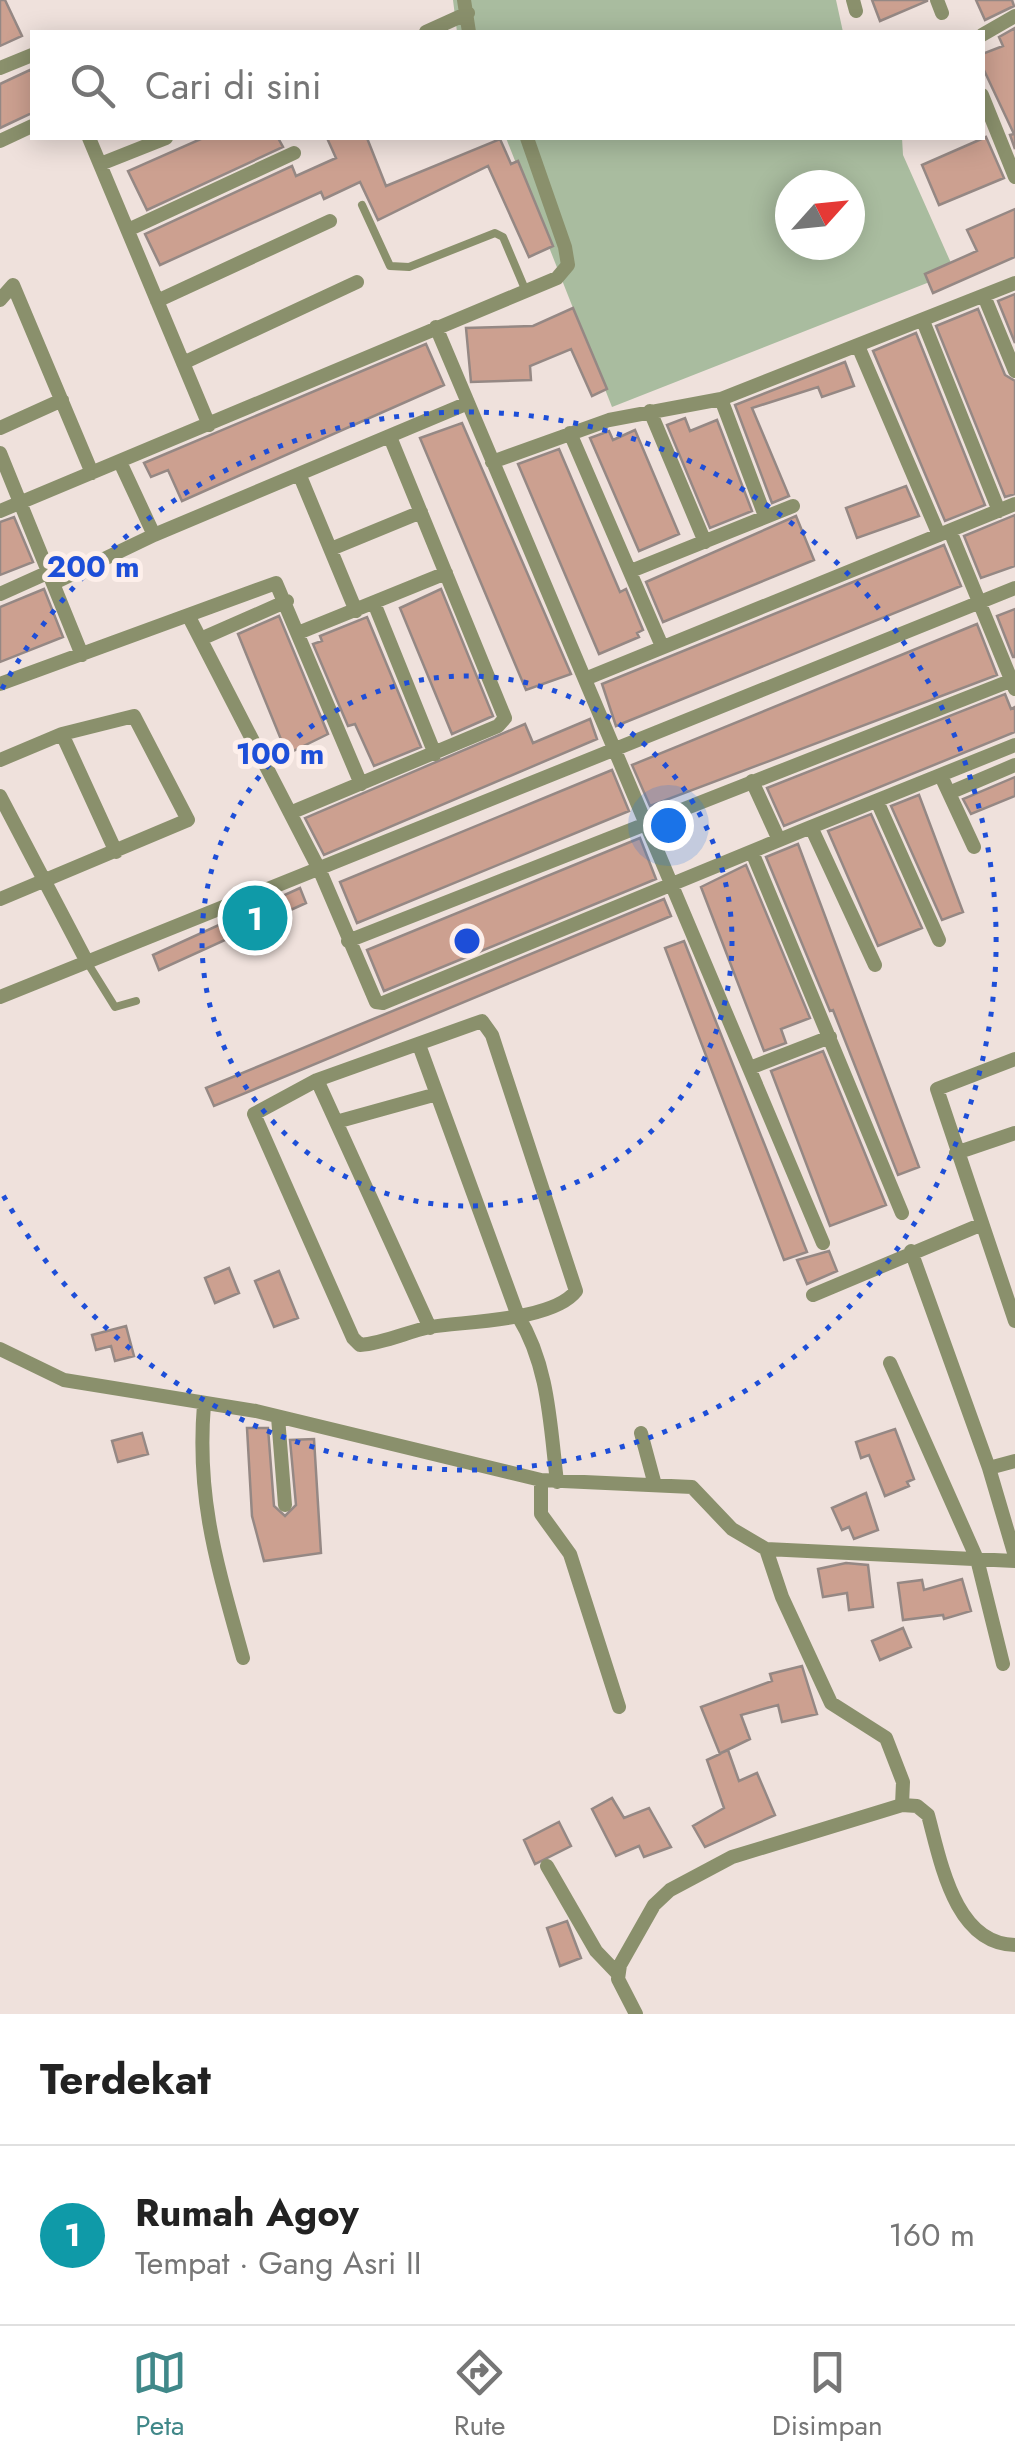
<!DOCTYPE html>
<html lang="id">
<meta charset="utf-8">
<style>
:root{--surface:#fff;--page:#f2f2f2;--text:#222;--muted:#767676;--line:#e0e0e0;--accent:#408889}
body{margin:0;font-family:Jost,sans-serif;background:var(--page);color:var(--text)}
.compass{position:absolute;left:775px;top:170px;width:90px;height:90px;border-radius:50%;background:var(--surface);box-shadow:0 5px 25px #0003;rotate:63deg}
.you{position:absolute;left:668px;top:825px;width:35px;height:35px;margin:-25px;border:8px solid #fff;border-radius:50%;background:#1a73e8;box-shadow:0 0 0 15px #1a73e833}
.badge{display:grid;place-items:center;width:65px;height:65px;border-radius:50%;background:var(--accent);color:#fff;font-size:32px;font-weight:700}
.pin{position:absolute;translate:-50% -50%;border:5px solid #fff;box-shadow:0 2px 10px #0006}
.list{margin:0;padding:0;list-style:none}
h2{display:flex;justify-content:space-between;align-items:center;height:130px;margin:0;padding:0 40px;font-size:42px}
h2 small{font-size:32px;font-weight:400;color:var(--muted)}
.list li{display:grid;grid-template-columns:65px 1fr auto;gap:30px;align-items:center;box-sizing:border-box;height:180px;padding:0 40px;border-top:2px solid var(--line)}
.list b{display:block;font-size:38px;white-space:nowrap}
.list p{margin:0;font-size:32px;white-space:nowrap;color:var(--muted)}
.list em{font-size:32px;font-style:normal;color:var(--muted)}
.icon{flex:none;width:55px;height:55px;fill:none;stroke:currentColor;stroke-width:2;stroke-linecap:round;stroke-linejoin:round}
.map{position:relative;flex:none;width:1015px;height:2014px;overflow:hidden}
.search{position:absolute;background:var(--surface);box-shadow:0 5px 25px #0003;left:30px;right:30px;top:30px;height:110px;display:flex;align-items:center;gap:25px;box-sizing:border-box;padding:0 35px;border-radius:0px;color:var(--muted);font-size:38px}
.sheet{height:310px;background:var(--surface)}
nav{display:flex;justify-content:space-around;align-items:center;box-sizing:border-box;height:140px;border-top:2px solid var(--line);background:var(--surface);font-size:28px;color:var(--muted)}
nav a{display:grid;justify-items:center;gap:5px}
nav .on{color:var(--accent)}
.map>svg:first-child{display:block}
.green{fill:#a9bc9f;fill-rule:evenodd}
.building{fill:#cca090;stroke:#958884;stroke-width:2.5}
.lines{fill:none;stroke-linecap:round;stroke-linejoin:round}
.service{stroke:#8a906c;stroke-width:8}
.minor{stroke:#8a906c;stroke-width:14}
.ring{fill:none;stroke:#1d4ed8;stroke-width:5;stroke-dasharray:5 10}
.centre{fill:#1d4ed8;stroke:#fdefea;stroke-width:5}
.ring-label{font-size:30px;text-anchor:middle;font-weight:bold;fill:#1d4ed8;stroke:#fdefea;stroke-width:10;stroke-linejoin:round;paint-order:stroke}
</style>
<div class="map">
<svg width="1015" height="2014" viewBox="0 0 1015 2014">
<rect width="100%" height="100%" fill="#efe1dc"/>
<path class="green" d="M 453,0 L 836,0 L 843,32 L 457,32 Z
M 506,138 L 902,138 L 903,155 L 955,272 L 612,407 ZM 790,185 L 850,185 L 850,245 L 790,245 Z"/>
<path class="building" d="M 0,0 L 5,0 L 22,36 L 0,46 Z
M 872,0 L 927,0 L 927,1 L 880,21 Z
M 976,0 L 1012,0 L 1014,6 L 985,20 Z
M 1015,28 L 1015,149 L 1010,135 L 1014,134 L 982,66 L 982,54 L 1003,46 L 999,37 Z
M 32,69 L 32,113 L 0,128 L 0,84 Z
M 986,137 L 1004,178 L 939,205 L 922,165 Z
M 203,138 L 278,138 L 283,147 L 147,210 L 128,171 Z
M 327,138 L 367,138 L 386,186 L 500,139 L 511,164 L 518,161 L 553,246 L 529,257 L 488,166 L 378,220 L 360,182 L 324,199 L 321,192 L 160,265 L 145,234 L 292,166 L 296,176 L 336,158 Z
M 1015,209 L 1015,257 L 933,293 L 925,274 L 977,251 L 967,230 Z
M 1015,294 L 1015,343 L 998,301 Z
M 573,308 L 607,389 L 592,396 L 571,349 L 530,366 L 531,380 L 471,382 L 466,328 L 533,326 Z
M 978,309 L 1005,375 L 1015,381 L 1015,494 L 1005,497 L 936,326 Z
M 916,333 L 985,505 L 945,521 L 873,351 Z
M 426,344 L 444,385 L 182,501 L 168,470 L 151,477 L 144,463 Z
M 845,362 L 854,386 L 822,397 L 818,387 L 752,408 L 789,496 L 772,503 L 735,405 Z
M 685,418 L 690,431 L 717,420 L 752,511 L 710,528 L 667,425 Z
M 462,423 L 571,674 L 526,690 L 420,438 Z
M 635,430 L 679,534 L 639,551 L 590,438 L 609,431 L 613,440 Z
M 559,449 L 620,592 L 626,589 L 643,630 L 637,633 L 639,637 L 599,654 L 518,464 Z
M 906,486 L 919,516 L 857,538 L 846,508 Z
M 1015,515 L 1015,566 L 981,578 L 964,536 Z
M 796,516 L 814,560 L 663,622 L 646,582 Z
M 14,517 L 33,562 L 0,575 L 0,522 Z
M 944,545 L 961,586 L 616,726 L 602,684 Z
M 44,589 L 63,637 L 0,662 L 0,607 Z
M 441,589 L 493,716 L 452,734 L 400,608 Z
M 1015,609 L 1015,657 L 1013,657 L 997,616 Z
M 279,616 L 328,734 L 287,754 L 238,634 Z
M 367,617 L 421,747 L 374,766 L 355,724 L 348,726 L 313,644 L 322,641 L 320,636 Z
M 977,624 L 997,675 L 650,806 L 632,765 Z
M 1005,694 L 1011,709 L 1015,707 L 1015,732 L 784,826 L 767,788 Z
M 590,719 L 597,739 L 324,855 L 305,818 L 525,724 L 533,743 Z
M 612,770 L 629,811 L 357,923 L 340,882 Z
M 1015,777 L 1015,796 L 971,814 L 963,799 Z
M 919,795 L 963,912 L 942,920 L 891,806 Z
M 871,814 L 922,928 L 878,946 L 828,831 Z
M 640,838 L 656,879 L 384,991 L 367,950 Z
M 798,844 L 919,1167 L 898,1175 L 833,1010 L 830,1011 L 766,857 Z
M 746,865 L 810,1018 L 781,1029 L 786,1043 L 764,1051 L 701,887 Z
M 300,888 L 306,903 L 159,970 L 153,955 Z
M 664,899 L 671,916 L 214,1106 L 206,1088 Z
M 684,941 L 807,1252 L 784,1260 L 665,948 Z
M 823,1051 L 886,1205 L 830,1226 L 771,1071 Z
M 829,1251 L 837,1271 L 807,1284 L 797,1260 Z
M 229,1268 L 239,1293 L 215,1303 L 205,1278 Z
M 279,1271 L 298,1318 L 274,1327 L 255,1281 Z
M 126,1326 L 134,1356 L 115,1361 L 111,1346 L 96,1350 L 92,1335 Z
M 247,1428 L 268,1428 L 274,1506 L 285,1516 L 296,1505 L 290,1440 L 314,1439 L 321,1553 L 264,1561 L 252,1516 Z
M 895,1429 L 914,1479 L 907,1482 L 909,1486 L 885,1496 L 869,1455 L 861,1458 L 856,1442 Z
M 142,1433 L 148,1454 L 118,1462 L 112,1441 Z
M 866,1493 L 878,1530 L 854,1539 L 849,1527 L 842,1530 L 832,1508 Z
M 846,1563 L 868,1565 L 873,1607 L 849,1610 L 847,1593 L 823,1597 L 818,1569 Z
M 962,1579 L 971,1611 L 944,1619 L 943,1615 L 903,1620 L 898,1583 L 922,1580 L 924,1590 Z
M 903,1628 L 911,1647 L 880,1660 L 872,1641 Z
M 802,1666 L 817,1714 L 782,1722 L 778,1705 L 741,1715 L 750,1739 L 721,1753 L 728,1750 L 739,1781 L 757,1773 L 775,1815 L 705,1847 L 693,1826 L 724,1808 L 707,1760 L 720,1754 L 701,1707 L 772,1681 L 770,1674 Z
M 612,1798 L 624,1818 L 649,1808 L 671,1847 L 644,1857 L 639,1846 L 616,1856 L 592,1809 Z
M 559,1822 L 571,1846 L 535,1864 L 524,1840 Z
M 567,1921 L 581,1958 L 560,1966 L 547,1928 Z"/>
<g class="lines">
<path class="service" d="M 362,205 L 390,266 L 409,267 L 495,233 L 503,237 L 525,289
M 87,962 L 115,1007 L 136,1001"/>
<path class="minor" d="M 464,0 L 469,32
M 853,0 L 856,11
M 937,0 L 942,13
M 426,32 L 468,13
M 982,35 L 1015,16
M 0,68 L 32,55
M 982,95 L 1015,177
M 89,138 L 209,425
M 0,141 L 32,126
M 103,163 L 166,138
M 130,229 L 294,153
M 984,296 L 1015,371
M 0,300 L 13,285 L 92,473
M 157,301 L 330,221
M 923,321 L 999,511
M 436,327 L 823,1243
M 858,346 L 939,535
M 183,363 L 357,282
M 721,399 L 765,516
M 650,411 L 705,542
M 0,428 L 62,400
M 570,433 L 661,644
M 0,453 L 82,655
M 120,462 L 154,535
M 492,462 L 609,420 L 721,399 L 1015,283
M 300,476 L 356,611
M 0,511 L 557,278 L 568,265 L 565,247 L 527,138
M 950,531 L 1015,689
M 331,549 L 421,512
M 631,571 L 793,506
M 54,583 L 154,535 L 468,403
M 0,594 L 49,572
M 374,603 L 435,754
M 189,617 L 320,871 L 376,1002 L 383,1003 L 811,827 L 875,965
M 298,633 L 446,573
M 203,638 L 287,601
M 585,679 L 1015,504
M 0,684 L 276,583 L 361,784
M 62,734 L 116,852
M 0,760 L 62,734 L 134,716 L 188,820 L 0,899
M 941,776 L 974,847
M 752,781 L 779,840
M 949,793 L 1015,765
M 0,796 L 87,962
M 877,801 L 939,940
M 290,813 L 498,726 L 505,718 L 390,437
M 811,827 L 1015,745
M 752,852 L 902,1213
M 348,941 L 1015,679
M 0,997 L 1015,588
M 482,1021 L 492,1035 L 576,1291 C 553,1321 466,1321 430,1327 C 407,1332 384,1343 360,1345 L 353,1338 L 254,1114 L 317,1080 Z
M 419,1045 L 518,1316 C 549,1366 550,1425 557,1482
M 1015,1059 L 937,1089 L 1015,1321
M 750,1068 L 830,1037
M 317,1080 L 430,1328
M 336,1122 L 437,1094
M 956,1153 L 1015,1133
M 911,1251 L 989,1468 L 1015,1556
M 813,1295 L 980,1225
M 0,1349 L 64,1380 L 256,1411 L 541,1480 L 692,1487 L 732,1529 L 766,1549 L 1015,1561
M 890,1363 L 977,1559 L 1003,1664
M 204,1404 C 196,1501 218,1567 243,1658
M 278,1417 L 285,1505
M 641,1433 L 655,1485
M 989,1468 L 1015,1461
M 541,1480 L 541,1514 L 570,1554 L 619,1707
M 902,1805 L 917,1806 L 928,1815 C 941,1863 955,1944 1015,1945
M 547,1866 L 596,1951 L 618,1974
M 636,2014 L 618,1979 L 620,1965 L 654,1905 L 670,1890 L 732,1857 L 902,1805 L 903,1782 L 886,1738 L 831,1703 L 782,1597 L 766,1549"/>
</g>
<g class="ring">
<circle cx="467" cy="941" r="265"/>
<path d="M2 689A529 529 0 1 1 2 1193"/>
</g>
<circle cx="467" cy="941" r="15" class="centre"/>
<g class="ring-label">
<text x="93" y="577">200 m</text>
<text x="280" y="764">100 m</text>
</g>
</svg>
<svg class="compass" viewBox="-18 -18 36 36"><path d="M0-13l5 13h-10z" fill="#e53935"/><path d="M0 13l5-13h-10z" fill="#767676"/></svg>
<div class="you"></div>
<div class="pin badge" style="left:255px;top:918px;background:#0f9aa8">1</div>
<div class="search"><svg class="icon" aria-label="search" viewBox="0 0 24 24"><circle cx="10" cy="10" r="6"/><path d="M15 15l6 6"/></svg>Cari di sini</div>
</div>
<section class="sheet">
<h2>Terdekat<small></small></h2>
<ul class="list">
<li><span class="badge" style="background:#0f9aa8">1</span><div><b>Rumah Agoy</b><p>Tempat · Gang Asri II</p></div><em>160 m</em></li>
</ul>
</section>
<nav>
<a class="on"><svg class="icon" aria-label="map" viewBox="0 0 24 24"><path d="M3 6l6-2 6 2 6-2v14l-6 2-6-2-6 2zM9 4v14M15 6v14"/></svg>Peta</a>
<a><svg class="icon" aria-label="directions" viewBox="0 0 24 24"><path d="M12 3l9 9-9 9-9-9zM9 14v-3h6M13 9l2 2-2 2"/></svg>Rute</a>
<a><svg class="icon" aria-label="saved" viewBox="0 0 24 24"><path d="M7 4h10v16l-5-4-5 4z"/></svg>Disimpan</a>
</nav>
